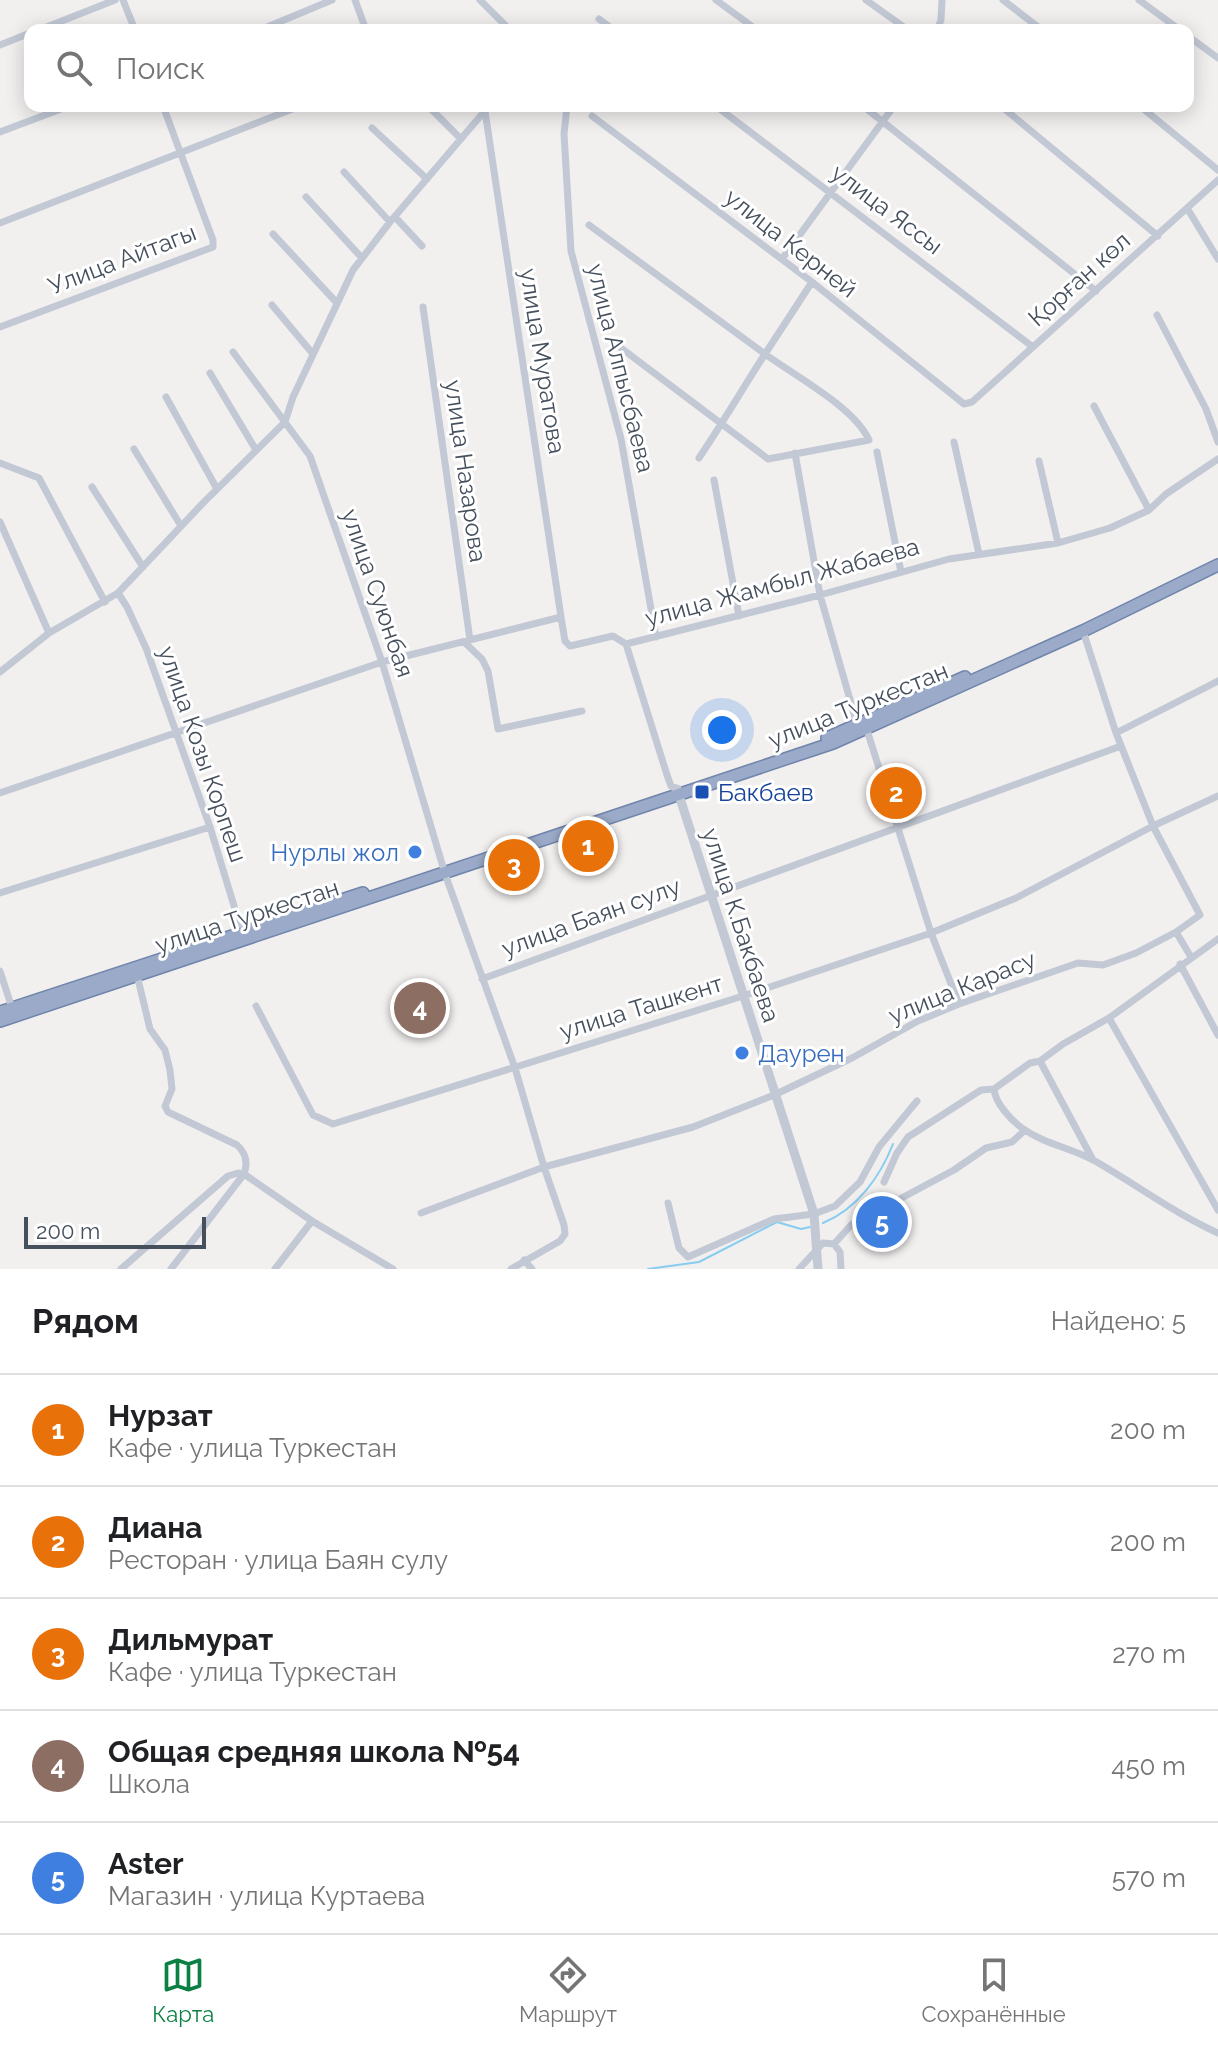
<!DOCTYPE html>
<html lang="ru">
<meta charset="utf-8">
<style>
:root{--surface:#fff;--page:#f2f2f2;--text:#202124;--muted:#757577;--line:#e0e0e0;--accent:#0b8043}
body{margin:0;font-family:Raleway,sans-serif;background:var(--page);color:var(--text)}
.scale{position:absolute;left:24px;bottom:20px;width:182px;box-sizing:border-box;padding-left:8px;border:4px solid #46505d;border-top:0;font-size:22px;line-height:28px;white-space:nowrap;color:#46505d;-webkit-text-stroke:6px #fff;paint-order:stroke}
.you{position:absolute;left:722px;top:730px;width:28px;height:28px;margin:-20px;border:6px solid #fff;border-radius:50%;background:#1a73e8;box-shadow:0 0 0 12px #1a73e833}
.badge{display:grid;place-items:center;width:52px;height:52px;border-radius:50%;background:var(--accent);color:#fff;font-size:26px;font-weight:700}
.pin{position:absolute;translate:-50% -50%;border:4px solid #fff;box-shadow:0 2px 8px #0006}
.list{margin:0;padding:0;list-style:none}
h2{display:flex;justify-content:space-between;align-items:center;height:104px;margin:0;padding:0 32px;font-size:34px}
h2 small{font-size:26px;font-weight:400;color:var(--muted)}
.list li{display:grid;grid-template-columns:52px 1fr auto;gap:24px;align-items:center;box-sizing:border-box;height:112px;padding:0 32px;border-top:2px solid var(--line)}
.list b{display:block;font-size:30px;white-space:nowrap}
.list p{margin:0;font-size:26px;white-space:nowrap;color:var(--muted)}
.list em{font-size:26px;font-style:normal;color:var(--muted)}
.icon{flex:none;width:44px;height:44px;fill:none;stroke:currentColor;stroke-width:2;stroke-linecap:round;stroke-linejoin:round}
.map{position:relative;flex:none;width:1218px;height:1269px;overflow:hidden}
.search{position:absolute;background:var(--surface);box-shadow:0 4px 20px #0003;left:24px;right:24px;top:24px;height:88px;display:flex;align-items:center;gap:20px;box-sizing:border-box;padding:0 28px;border-radius:16px;color:var(--muted);font-size:30px}
.sheet{height:664px;background:var(--surface)}
nav{display:flex;justify-content:space-around;align-items:center;box-sizing:border-box;height:112px;border-top:2px solid var(--line);background:var(--surface);font-size:22px;color:var(--muted)}
nav a{display:grid;justify-items:center;gap:4px}
nav .on{color:var(--accent)}
.map>svg:first-child{display:block}
.lines{fill:none;stroke-linecap:round;stroke-linejoin:round}
.stream{stroke:#87cdf0;stroke-width:2}
.trunk-casing{stroke:#7085ac;stroke-width:14}
.minor{stroke:#c2c9d5;stroke-width:7}
.tertiary{stroke:#c2c9d5;stroke-width:9}
.trunk{stroke:#9aaac8;stroke-width:11}
.transit-dot{fill:#1a4fb4;stroke:#fff;stroke-width:3}
.shop-dot{fill:#3f7fe0;stroke:#fff;stroke-width:3}
.labels{text-anchor:middle;dominant-baseline:central;stroke-width:6;stroke-linejoin:round;paint-order:stroke}
.street-label{font-size:24px;fill:#46505d;stroke:#fff}
.transit-label{font-size:24px;fill:#164399;stroke:#fff;text-anchor:start}
.shop-label{font-size:24px;fill:#366cbe;stroke:#fff;text-anchor:end}
</style>
<div class="map">
<svg width="1218" height="1269" viewBox="0 0 1218 1269">
<rect width="100%" height="100%" fill="#f2efef"/>
<g class="lines">
<path class="stream" d="M 823,1223 C 857,1209 880,1177 893,1144
M 648,1269 L 699,1262 L 777,1222 L 801,1229 L 810,1227"/>
<defs>
<path id="trunk" d="M 827,738 L 965,677
M 0,1012 L 363,893
M 0,1021 L 833,743 L 1083,631 L 1218,565"/>
</defs>
<use href="#trunk" class="trunk-casing"/>
<path class="minor" d="M 123,0 L 135,30
M 355,0 L 366,30
M 480,0 L 510,30
M 716,0 L 757,30
M 866,0 L 908,30
M 1003,0 L 1042,30
M 1139,0 L 1180,30
M 599,19 L 614,30
M 39,30 L 115,0
M 260,30 L 332,0
M 937,30 L 941,20 L 942,0
M 1188,36 L 1218,58
M 0,45 L 30,33
M 428,106 L 461,139
M 567,106 L 564,134 L 571,251 L 621,439 L 656,637
M 716,106 L 1033,347
M 863,106 L 1096,291
M 1001,106 L 1158,236
M 1140,106 L 1218,170
M 485,111 L 561,617
M 592,116 L 812,282 L 964,404 L 972,402 L 1218,180
M 372,128 L 427,179
M 0,132 L 69,106
M 344,172 L 390,222
M 306,197 L 362,258
M 1187,208 L 1218,259
M 395,217 L 422,246
M 0,223 L 300,106
M 589,225 L 765,354 L 812,282
M 273,234 L 337,303
M 782,259 L 894,106
M 272,305 L 313,354
M 423,307 L 470,640
M 1157,315 L 1206,409 L 1218,442
M 0,327 L 213,247 L 213,240 L 163,106
M 613,342 L 768,459 L 869,440 C 854,407 795,376 765,354 C 743,388 722,424 699,458
M 233,352 L 310,456 L 382,662 L 443,867
M 210,373 L 256,450
M 166,397 L 217,489
M 1094,406 L 1149,510
M 954,442 L 979,554
M 134,449 L 181,526
M 877,452 L 901,572
M 795,453 L 820,595 L 857,724
M 1039,461 L 1058,543
M 0,463 L 39,478 L 105,602
M 714,480 L 739,616
M 92,487 L 143,567
M 0,522 L 49,633
M 118,593 L 127,607 L 146,648 L 210,827 L 242,932
M 464,642 L 482,659 L 488,671 L 498,729 L 582,711
M 626,644 L 667,775 L 671,786 L 677,789
M 0,672 L 49,633 L 118,593 L 204,502 L 285,422 L 293,397 L 353,270 L 390,222 L 489,106
M 867,730 L 931,933 L 959,1004
M 1116,733 L 1218,681
M 0,793 L 382,662 L 561,617 L 565,641 L 570,646 L 613,636 L 626,644 L 820,595 L 949,559 L 1058,543 L 1110,528 L 1149,510 L 1166,494 L 1218,459
M 445,874 L 515,1068 L 544,1167 L 564,1225 L 565,1234 L 560,1241 L 511,1269
M 0,893 L 210,827
M 1176,932 L 1191,957
M 1218,939 L 1109,1018 L 1218,1210
M 1180,964 L 1218,1035
M 0,971 L 12,1008
M 137,975 L 150,1029 L 165,1050 L 170,1070 L 172,1089 L 165,1106 L 168,1112 L 237,1145 C 246,1153 248,1163 244,1174 L 171,1269
M 482,979 L 1121,746
M 256,1006 L 313,1115 L 333,1124 L 743,996 L 931,933 L 1016,898 L 1153,826 L 1218,796
M 1040,1061 L 1030,1063 L 994,1089 C 995,1103 1011,1120 1022,1128 C 1044,1144 1072,1148 1095,1161 C 1137,1185 1174,1213 1218,1233
M 1093,1160 L 1040,1061 L 1063,1044 L 1109,1018
M 884,1182 L 897,1153 L 908,1137 L 981,1090 L 994,1089
M 668,1203 L 679,1248 L 688,1257 L 774,1219 L 814,1214 L 835,1206 L 860,1182 L 879,1147 L 917,1101
M 421,1213 L 544,1167 L 693,1127 L 774,1095 L 852,1058 L 918,1021 L 959,1004 L 1078,963 L 1103,965 L 1136,953 L 1176,932 L 1200,915 L 1153,826 L 1116,733 L 1083,631
M 834,1244 L 851,1225 L 954,1170 L 986,1148 L 1012,1142 L 1025,1130
M 524,1260 L 532,1269
M 121,1269 L 228,1176 L 238,1173 L 244,1174 L 312,1221 L 393,1269
M 275,1269 L 312,1221
M 799,1269 L 823,1243 L 834,1244 L 840,1252 L 841,1269"/>
<path class="tertiary" d="M 677,789 L 814,1214 L 818,1269"/>
<use href="#trunk" class="trunk"/>
</g>
<rect class="transit-dot" x="694" y="784" width="16" height="16" rx="4"/>
<g class="shop-dot">
<circle cx="415" cy="852" r="8"/>
<circle cx="742" cy="1053" r="8"/>
</g>
<g class="labels">
<g class="street-label">
<text transform="translate(887 209) rotate(37)">улица Яссы</text>
<text transform="translate(791 243) rotate(38)">улица Керней</text>
<text transform="translate(122 259) rotate(-21)">Улица Айтагы</text>
<text transform="translate(1079 279) rotate(-42)">Қорған көл</text>
<text transform="translate(543 361) rotate(81)">улица Муратова</text>
<text transform="translate(621 368) rotate(76)">улица Алпысбаева</text>
<text transform="translate(466 471) rotate(82)">улица Назарова</text>
<text transform="translate(782 582) rotate(-15)">улица Жамбыл Жабаева</text>
<text transform="translate(378 593) rotate(71)">улица Суюнбая</text>
<text transform="translate(858 705) rotate(-22)">улица Туркестан</text>
<text transform="translate(203 754) rotate(71)">улица Козы Корпеш</text>
<text transform="translate(247 916) rotate(-18)">улица Туркестан</text>
<text transform="translate(591 917) rotate(-20)">улица Баян сулу</text>
<text transform="translate(741 925) rotate(72)">улица К.Бакбаева</text>
<text transform="translate(962 987) rotate(-22)">улица Карасу</text>
<text transform="translate(641 1007) rotate(-17)">улица Ташкент</text>
</g>
<g class="transit-label">
<text x="718" y="792">Бакбаев</text>
</g>
<g class="shop-label">
<text x="399" y="852">Нурлы жол</text>
<text x="758" y="1053" text-anchor="start">Даурен</text>
</g>
</g>
</svg>
<div class="scale">200 m</div>
<div class="you"></div>
<div class="pin badge" style="left:588px;top:846px;background:#e8710a">1</div>
<div class="pin badge" style="left:896px;top:793px;background:#e8710a">2</div>
<div class="pin badge" style="left:514px;top:865px;background:#e8710a">3</div>
<div class="pin badge" style="left:420px;top:1008px;background:#8d6e63">4</div>
<div class="pin badge" style="left:882px;top:1222px;background:#3f7fe0">5</div>
<div class="search"><svg class="icon" aria-label="search" viewBox="0 0 24 24"><circle cx="10" cy="10" r="6"/><path d="M15 15l6 6"/></svg>Поиск</div>
</div>
<section class="sheet">
<h2>Рядом<small>Найдено: 5</small></h2>
<ul class="list">
<li><span class="badge" style="background:#e8710a">1</span><div><b>Нурзат</b><p>Кафе · улица Туркестан</p></div><em>200 m</em></li>
<li><span class="badge" style="background:#e8710a">2</span><div><b>Диана</b><p>Ресторан · улица Баян сулу</p></div><em>200 m</em></li>
<li><span class="badge" style="background:#e8710a">3</span><div><b>Дильмурат</b><p>Кафе · улица Туркестан</p></div><em>270 m</em></li>
<li><span class="badge" style="background:#8d6e63">4</span><div><b>Общая средняя школа №54</b><p>Школа</p></div><em>450 m</em></li>
<li><span class="badge" style="background:#3f7fe0">5</span><div><b>Aster</b><p>Магазин · улица Куртаева</p></div><em>570 m</em></li>
</ul>
</section>
<nav>
<a class="on"><svg class="icon" aria-label="map" viewBox="0 0 24 24"><path d="M3 6l6-2 6 2 6-2v14l-6 2-6-2-6 2zM9 4v14M15 6v14"/></svg>Карта</a>
<a><svg class="icon" aria-label="directions" viewBox="0 0 24 24"><path d="M12 3l9 9-9 9-9-9zM9 14v-3h6M13 9l2 2-2 2"/></svg>Маршрут</a>
<a><svg class="icon" aria-label="saved" viewBox="0 0 24 24"><path d="M7 4h10v16l-5-4-5 4z"/></svg>Сохранённые</a>
</nav>
